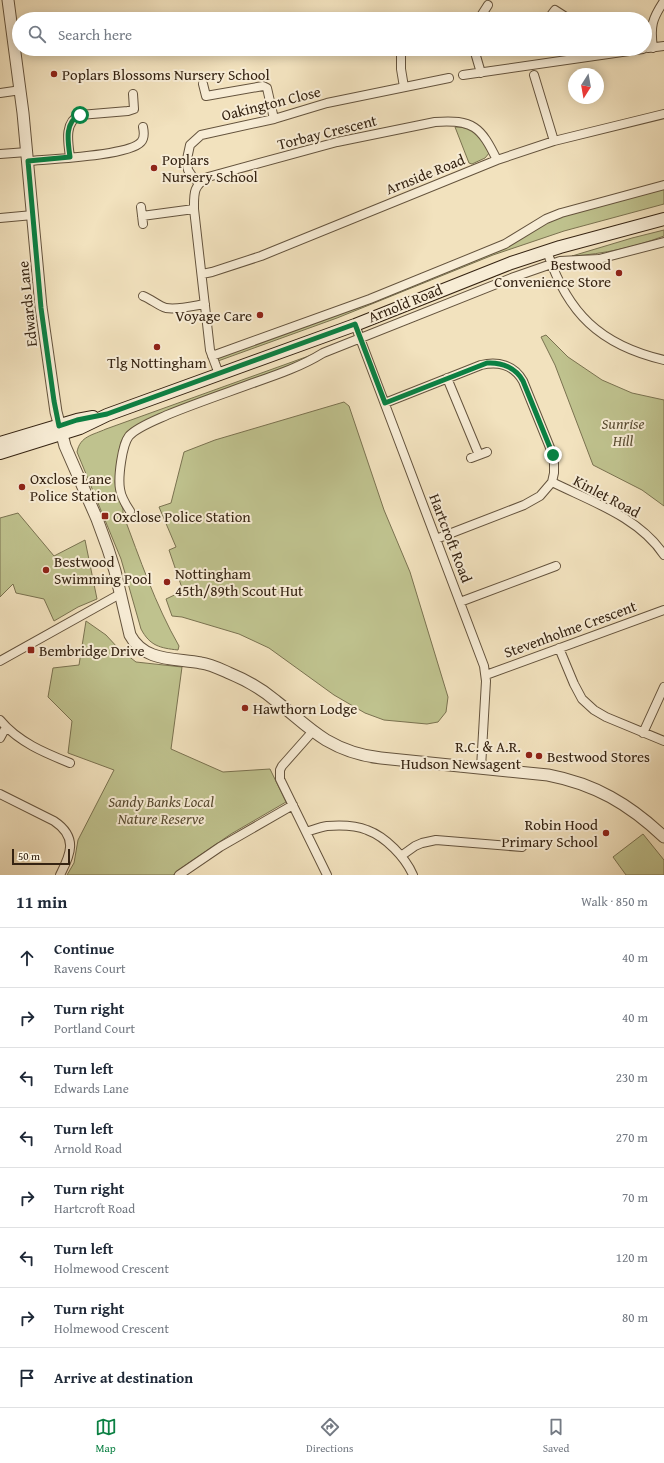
<!DOCTYPE html>
<meta charset="utf-8">
<style>
:root{--surface:#fff;--page:#f6f6f7;--text:#1f2937;--muted:#747a83;--line:#e0e1e3;--accent:#0b8043}
body{margin:0;font-family:"Gentium Book Plus",serif;background:var(--page);color:var(--text)}
.compass{position:absolute;left:568px;top:68px;width:36px;height:36px;border-radius:50%;background:var(--surface);box-shadow:0 2px 10px #0003;rotate:191deg}
.scale{position:absolute;left:12px;bottom:10px;width:58px;box-sizing:border-box;padding-left:4px;border:2px solid #352312;border-top:0;font-size:11px;line-height:14px;white-space:nowrap;color:#352312;-webkit-text-stroke:3px #f7ecd5;paint-order:stroke}
.stop{position:absolute;width:12px;height:12px;margin:-9px;border:3px solid #0b8043;border-radius:50%;background:#fff}
.stop.end{background:#0b8043;border-color:#fff;box-shadow:0 1px 4px #0008}
.list{margin:0;padding:0;list-style:none}
h2{display:flex;justify-content:space-between;align-items:center;height:52px;margin:0;padding:0 16px;font-size:17px}
h2 small{font-size:13px;font-weight:400;color:var(--muted)}
.list li{display:grid;grid-template-columns:26px 1fr auto;gap:12px;align-items:center;box-sizing:border-box;height:60px;padding:0 16px;border-top:1px solid var(--line)}
.list b{display:block;font-size:15px;white-space:nowrap}
.list p{margin:0;font-size:13px;white-space:nowrap;color:var(--muted)}
.list em{font-size:13px;font-style:normal;color:var(--muted)}
.icon{flex:none;width:22px;height:22px;fill:none;stroke:currentColor;stroke-width:2;stroke-linecap:round;stroke-linejoin:round}
.map{position:relative;flex:none;width:664px;height:875px;overflow:hidden}
.search{position:absolute;background:var(--surface);box-shadow:0 2px 10px #0003;left:12px;right:12px;top:12px;height:44px;display:flex;align-items:center;gap:10px;box-sizing:border-box;padding:0 14px;border-radius:22px;color:var(--muted);font-size:15px}
.sheet{height:532px;background:var(--surface)}
nav{display:flex;justify-content:space-around;align-items:center;box-sizing:border-box;height:56px;border-top:1px solid var(--line);background:var(--surface);font-size:11px;color:var(--muted)}
nav a{display:grid;justify-items:center;gap:2px}
nav .on{color:var(--accent)}
.map>svg:first-child{display:block}
.green{fill:#bfc28e;stroke:#7a7250}
.lines{fill:none;stroke-linecap:round;stroke-linejoin:round}
.minor-casing{stroke:#64533d;stroke-width:10}
.tertiary-casing{stroke:#64533d;stroke-width:13}
.secondary-casing{stroke:#352312;stroke-width:14}
.minor{stroke:#f7ecd5;stroke-width:8}
.tertiary{stroke:#f7ecd5;stroke-width:11}
.secondary{stroke:#f7ecd5;stroke-width:12}
.route{stroke:#0b8043;stroke-width:5}
.poi-dot{fill:#8f2418;stroke:#f7ecd5;stroke-width:1.5}
.labels{text-anchor:middle;dominant-baseline:central;stroke-width:4;stroke-linejoin:round;paint-order:stroke}
.poi-label{font-size:15px;fill:#352312;stroke:#f7ecd5;text-anchor:start}
.street-label{font-size:15px;fill:#352312;stroke:#f7ecd5}
.park-label{font-size:15px;font-style:italic;fill:#584b31;stroke:#f7ecd5}
</style>
<div class="map">
<svg width="664" height="875" viewBox="0 0 664 875">
<rect width="100%" height="100%" fill="#f2e2be"/>
<filter id="stains"><feTurbulence type="fractalNoise" baseFrequency=".005" numOctaves="4"/><feColorMatrix values="0 0 0 0 .2 0 0 0 0 .09 0 0 0 0 .02 0 0 0 .5 -.17"/></filter>
<radialGradient id="worn" r=".72"><stop offset=".6" stop-color="#630" stop-opacity="0"/><stop offset="1" stop-color="#630" stop-opacity=".3"/></radialGradient>
<path class="green" d="M 455,127 C 477,127 478,136 490,152 L 485,158 L 472,164 L 469,163 Z
M 664,189 L 664,204 L 564,231 L 493,255 L 337,318 L 218,361 L 217,358 L 563,216 Z
M 664,230 L 664,236 C 635,247 604,254 572,256 L 632,238 Z
M 546,335 L 568,357 L 602,380 L 632,393 L 664,400 L 664,506 L 642,490 L 593,465 L 555,365 L 541,337 Z
M 317,353 L 301,362 L 167,412 L 130,429 L 125,435 L 121,442 L 115,482 L 117,494 L 123,509 L 123,514 C 140,559 155,604 179,646 L 178,650 C 160,648 150,646 141,629 L 121,559 L 77,452 C 80,436 93,435 106,429 Z
M 344,402 L 349,406 L 384,510 L 410,572 L 448,697 L 446,712 L 438,722 L 427,724 L 384,720 L 365,713 L 334,695 L 269,648 L 239,634 L 182,617 L 172,616 L 166,599 L 183,591 L 169,550 L 176,547 L 159,507 L 171,503 L 184,452 L 215,440 Z
M 18,513 L 54,556 L 85,540 L 97,599 L 78,607 L 54,621 L 44,599 L 16,593 L 13,584 L 0,597 L 0,518 Z
M 86,621 L 106,635 L 118,648 L 136,662 L 182,667 L 171,749 L 223,772 L 270,769 L 286,802 L 231,834 L 180,869 L 173,875 L 67,875 L 74,863 L 78,840 L 114,770 L 68,753 L 72,721 L 48,697 L 53,668 L 79,665 Z
M 643,834 L 664,860 L 664,875 L 626,875 L 613,857 Z"/>
<g class="lines">
<defs>
<path id="minor" d="M 549,18 L 555,10 L 569,19
M 479,19 L 488,5
M 648,48 L 664,46
M 653,48 C 650,26 652,19 664,1
M 401,49 L 401,69 L 404,87
M 474,49 L 481,73
M 463,75 L 643,49
M 534,75 L 554,141
M 203,84 L 206,96 L 263,86 L 267,88 L 274,119
M 0,93 L 21,90
M 0,154 L 27,152
M 70,157 C 68,142 64,122 80,115 L 128,111 L 134,109 L 133,94
M 28,161 C 50,159 129,156 141,142 C 145,138 144,132 143,127
M 199,183 L 192,176 L 188,170 L 187,159 L 190,145 L 201,135 L 274,119 L 327,103 L 449,78
M 141,207 L 143,224
M 142,216 L 194,209
M 0,218 L 33,215
M 547,251 C 567,313 600,345 664,360
M 202,274 L 212,272 L 261,256 L 497,160 L 554,141 L 664,114
M 143,296 C 151,299 159,306 166,308 C 178,310 193,306 205,304
M 355,325 L 484,666 L 486,681 L 481,768
M 212,356 L 370,299 L 505,244 L 546,219 L 561,213 L 664,185
M 219,374 L 210,350 L 194,209 C 194,193 193,186 208,177 L 337,142 L 435,122 C 473,119 481,127 497,160
M 447,378 L 479,455
M 385,403 L 481,365 C 498,361 514,365 523,381 L 553,455 L 554,464 L 554,473 L 552,482 L 540,496 L 524,505 L 436,539
M 471,458 L 487,452
M 552,482 C 590,501 639,517 664,555
M 130,511 C 126,505 121,497 120,489 C 118,477 122,445 129,436 C 137,427 156,420 167,415 C 196,403 226,393 256,382 C 279,374 302,366 323,353 L 514,277 L 560,261 L 599,259 L 664,242
M 460,602 L 556,566
M 559,648 L 574,684 L 582,699 L 594,710 L 606,717 L 664,741
M 0,661 L 120,594
M 486,675 L 664,610
M 0,720 C 18,742 45,753 70,763
M 313,731 L 282,766 L 280,770 L 280,779 L 327,875
M 643,733 L 664,687
M 0,738 L 6,727
M 0,794 L 54,821 C 78,837 71,854 60,875
M 306,832 C 313,830 320,827 327,826 C 340,825 355,825 367,830 C 386,837 405,857 413,875
M 401,856 L 415,846 L 422,843 L 436,840 L 522,847
M 179,875 L 220,847 L 293,805"/>
<path id="tertiary" d="M 8,0 L 23,113 L 41,307 L 56,412 L 65,446 L 97,519 L 108,549 L 115,571 L 130,635 C 144,662 175,658 201,663 C 210,664 220,669 229,673 C 246,680 262,689 276,701 C 293,714 308,729 326,740 C 343,750 362,756 381,758 L 548,775 C 595,784 629,804 664,837"/>
<path id="secondary" d="M 0,443 L 77,420 L 93,417
M 0,453 L 80,428 L 107,415 L 355,325 L 511,263 L 560,247 L 664,219"/>
</defs>
<use href="#minor" class="minor-casing"/>
<use href="#tertiary" class="tertiary-casing"/>
<use href="#secondary" class="secondary-casing"/>
<use href="#minor" class="minor"/>
<use href="#tertiary" class="tertiary"/>
<use href="#secondary" class="secondary"/>
</g>
<g class="lines">
<path class="route" d="M 80,115 C 64,122 68,142 70,157 L 28,161 L 41,308 L 54,401 L 59,426 L 77,420 L 107,414 L 355,324 L 385,403 L 487,363 C 502,362 516,368 523,381 L 553,455"/>
</g>
<g class="poi-dot">
<circle cx="54" cy="74" r="4"/>
<circle cx="154" cy="168" r="4"/>
<circle cx="619" cy="273" r="4"/>
<circle cx="260" cy="315" r="4"/>
<circle cx="157" cy="347" r="4"/>
<circle cx="22" cy="487" r="4"/>
<rect x="101" y="512" width="8" height="8" rx="2"/>
<circle cx="46" cy="570" r="4"/>
<circle cx="167" cy="582" r="4"/>
<rect x="27" y="646" width="8" height="8" rx="2"/>
<circle cx="245" cy="708" r="4"/>
<circle cx="529" cy="755" r="4"/>
<circle cx="539" cy="756" r="4"/>
<circle cx="606" cy="833" r="4"/>
</g>
<g class="labels">
<g class="poi-label">
<text x="62" y="74">Poplars Blossoms Nursery School</text>
<text x="162" y="159">Poplars<tspan x="162" dy="17">Nursery School</tspan></text>
<text x="611" y="264" text-anchor="end">Bestwood<tspan x="611" dy="17">Convenience Store</tspan></text>
<text x="252" y="315" text-anchor="end">Voyage Care</text>
<text x="157" y="362" text-anchor="middle">Tlg Nottingham</text>
<text x="30" y="478">Oxclose Lane<tspan x="30" dy="17">Police Station</tspan></text>
<text x="113" y="516">Oxclose Police Station</text>
<text x="54" y="561">Bestwood<tspan x="54" dy="17">Swimming Pool</tspan></text>
<text x="175" y="573">Nottingham<tspan x="175" dy="17">45th/89th Scout Hut</tspan></text>
<text x="39" y="650">Bembridge Drive</text>
<text x="253" y="708">Hawthorn Lodge</text>
<text x="521" y="746" text-anchor="end">R.C. &amp; A.R.<tspan x="521" dy="17">Hudson Newsagent</tspan></text>
<text x="547" y="756">Bestwood Stores</text>
<text x="598" y="824" text-anchor="end">Robin Hood<tspan x="598" dy="17">Primary School</tspan></text>
</g>
<g class="street-label">
<text transform="translate(271 103) rotate(-14)">Oakington Close</text>
<text transform="translate(327 132) rotate(-14)">Torbay Crescent</text>
<text transform="translate(425 174) rotate(-22)">Arnside Road</text>
<text transform="translate(405 303) rotate(-22)">Arnold Road</text>
<text transform="translate(27 304) rotate(-96)">Edwards Lane</text>
<text transform="translate(607 496) rotate(28)">Kinlet Road</text>
<text transform="translate(451 538) rotate(69)">Hartcroft Road</text>
<text transform="translate(570 629) rotate(-20)">Stevenholme Crescent</text>
</g>
<g class="park-label">
<text x="623" y="423">Sunrise<tspan x="623" dy="17">Hill</tspan></text>
<text x="161" y="801">Sandy Banks Local<tspan x="161" dy="17">Nature Reserve</tspan></text>
</g>
</g>
<rect width="100%" height="100%" filter="url(#stains)"/>
<rect width="100%" height="100%" fill="url(#worn)"/>
</svg>
<svg class="compass" viewBox="-18 -18 36 36"><path d="M0-13l5 13h-10z" fill="#e53935"/><path d="M0 13l5-13h-10z" fill="#747a83"/></svg>
<div class="scale">50 m</div>
<div class="stop" style="left:80px;top:115px"></div>
<div class="stop end" style="left:553px;top:455px"></div>
<div class="search"><svg class="icon" aria-label="search" viewBox="0 0 24 24"><circle cx="10" cy="10" r="6"/><path d="M15 15l6 6"/></svg>Search here</div>
</div>
<section class="sheet">
<h2>11 min<small>Walk · 850 m</small></h2>
<ul class="list">
<li><svg class="icon" aria-label="ahead" viewBox="0 0 24 24"><path d="M12 20V5M6 11l6-6 6 6"/></svg><div><b>Continue</b><p>Ravens Court</p></div><em>40 m</em></li>
<li><svg class="icon" aria-label="right" viewBox="0 0 24 24"><path d="M7 20v-9h11M14 6l5 5-5 5"/></svg><div><b>Turn right</b><p>Portland Court</p></div><em>40 m</em></li>
<li><svg class="icon" aria-label="left" viewBox="0 0 24 24"><path d="M17 20v-9H6M10 6l-5 5 5 5"/></svg><div><b>Turn left</b><p>Edwards Lane</p></div><em>230 m</em></li>
<li><svg class="icon" aria-label="left" viewBox="0 0 24 24"><path d="M17 20v-9H6M10 6l-5 5 5 5"/></svg><div><b>Turn left</b><p>Arnold Road</p></div><em>270 m</em></li>
<li><svg class="icon" aria-label="right" viewBox="0 0 24 24"><path d="M7 20v-9h11M14 6l5 5-5 5"/></svg><div><b>Turn right</b><p>Hartcroft Road</p></div><em>70 m</em></li>
<li><svg class="icon" aria-label="left" viewBox="0 0 24 24"><path d="M17 20v-9H6M10 6l-5 5 5 5"/></svg><div><b>Turn left</b><p>Holmewood Crescent</p></div><em>120 m</em></li>
<li><svg class="icon" aria-label="right" viewBox="0 0 24 24"><path d="M7 20v-9h11M14 6l5 5-5 5"/></svg><div><b>Turn right</b><p>Holmewood Crescent</p></div><em>80 m</em></li>
<li><svg class="icon" aria-label="arrive" viewBox="0 0 24 24"><path d="M6 21V4h12l-3 4 3 4H6"/></svg><div><b>Arrive at destination</b></div></li>
</ul>
</section>
<nav>
<a class="on"><svg class="icon" aria-label="map" viewBox="0 0 24 24"><path d="M3 6l6-2 6 2 6-2v14l-6 2-6-2-6 2zM9 4v14M15 6v14"/></svg>Map</a>
<a><svg class="icon" aria-label="directions" viewBox="0 0 24 24"><path d="M12 3l9 9-9 9-9-9zM9 14v-3h6M13 9l2 2-2 2"/></svg>Directions</a>
<a><svg class="icon" aria-label="saved" viewBox="0 0 24 24"><path d="M7 4h10v16l-5-4-5 4z"/></svg>Saved</a>
</nav>
